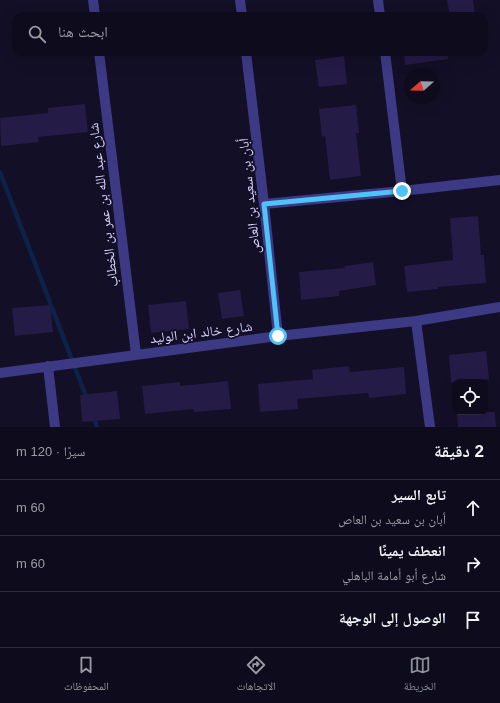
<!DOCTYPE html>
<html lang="ar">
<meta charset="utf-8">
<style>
:root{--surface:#0e0b1c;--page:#1c1929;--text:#f1f3f6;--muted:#9b9ba3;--line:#2e2b3b;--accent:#8c9099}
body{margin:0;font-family:Arial,"Noto Naskh Arabic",sans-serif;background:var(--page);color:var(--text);direction:rtl}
.controls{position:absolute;right:12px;bottom:12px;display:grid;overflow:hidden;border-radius:8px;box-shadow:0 4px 16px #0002}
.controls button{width:36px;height:36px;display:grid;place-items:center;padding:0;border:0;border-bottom:1px solid var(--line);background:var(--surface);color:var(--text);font:20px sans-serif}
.compass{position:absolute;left:404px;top:68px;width:36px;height:36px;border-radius:50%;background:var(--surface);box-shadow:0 4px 16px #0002;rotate:250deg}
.stop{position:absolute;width:12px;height:12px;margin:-9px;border:3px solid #4fc3f7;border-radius:50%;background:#fff}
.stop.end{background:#4fc3f7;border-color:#fff;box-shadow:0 1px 4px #0008}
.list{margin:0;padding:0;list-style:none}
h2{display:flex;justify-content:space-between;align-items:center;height:52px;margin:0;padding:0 16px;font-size:17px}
h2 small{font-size:13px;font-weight:400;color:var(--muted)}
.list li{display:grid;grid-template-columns:26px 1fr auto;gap:12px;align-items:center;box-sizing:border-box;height:56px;padding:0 16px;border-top:1px solid var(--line)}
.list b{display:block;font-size:15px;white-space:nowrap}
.list p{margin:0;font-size:13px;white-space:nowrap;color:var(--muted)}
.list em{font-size:13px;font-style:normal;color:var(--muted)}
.icon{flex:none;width:22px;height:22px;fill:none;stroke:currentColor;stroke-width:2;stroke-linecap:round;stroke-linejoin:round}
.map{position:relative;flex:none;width:500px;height:427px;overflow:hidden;direction:ltr}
.search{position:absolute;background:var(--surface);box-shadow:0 4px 16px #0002;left:12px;right:12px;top:12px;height:44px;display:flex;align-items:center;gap:10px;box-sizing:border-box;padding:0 14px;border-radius:12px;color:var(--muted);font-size:15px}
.sheet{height:220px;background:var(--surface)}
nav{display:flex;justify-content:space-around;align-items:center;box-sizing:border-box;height:56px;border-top:1px solid var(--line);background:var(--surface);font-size:11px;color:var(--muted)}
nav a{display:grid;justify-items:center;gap:2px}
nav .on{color:var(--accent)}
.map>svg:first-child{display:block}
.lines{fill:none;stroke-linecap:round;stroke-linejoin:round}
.stream{stroke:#0c2248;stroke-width:4.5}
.building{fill:#241b47}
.minor{stroke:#3d3a85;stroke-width:10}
.route{stroke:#4fc3f7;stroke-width:5}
.labels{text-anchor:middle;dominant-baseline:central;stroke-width:3.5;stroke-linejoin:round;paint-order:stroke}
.street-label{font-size:14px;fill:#d9d4ff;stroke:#130f26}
</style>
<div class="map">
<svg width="500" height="427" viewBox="0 0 500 427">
<rect width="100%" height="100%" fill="#130f26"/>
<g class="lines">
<path class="stream" d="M 0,172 L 87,399
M 93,415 L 97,427"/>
</g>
<path class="building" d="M 447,0 L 473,0 L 475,14 L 459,16 L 450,16 Z
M 404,52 L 447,52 L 448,59 L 405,65 Z
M 344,56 L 347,84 L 319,87 L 315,60 Z
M 85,104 L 88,132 L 38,137 L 39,142 L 1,146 L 0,118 L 48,113 L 48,108 Z
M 356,105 L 359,133 L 356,133 L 361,176 L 330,180 L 325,136 L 322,137 L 319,109 Z
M 478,216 L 481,255 L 484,255 L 486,283 L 438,287 L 438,289 L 407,292 L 404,266 L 453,260 L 450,218 Z
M 373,262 L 376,285 L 339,291 L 339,296 L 301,300 L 299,272 L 345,268 L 344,266 Z
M 240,290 L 244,316 L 222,319 L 218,293 Z
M 186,301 L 189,329 L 151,333 L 148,305 Z
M 50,305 L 53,332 L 15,336 L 12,308 Z
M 486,351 L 489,379 L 451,383 L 449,355 Z
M 349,366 L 350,372 L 404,367 L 406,394 L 369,398 L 368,393 L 297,399 L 298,409 L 260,412 L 258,384 L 313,379 L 312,370 Z
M 228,381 L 231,409 L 194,412 L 193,409 L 145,414 L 142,386 L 180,382 L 180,386 Z
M 117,391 L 120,419 L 82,422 L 80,395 Z
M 457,412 L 495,412 L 496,427 L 458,427 Z"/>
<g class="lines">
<path class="minor" d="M 93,0 L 95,16
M 240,0 L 242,16
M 378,0 L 380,16
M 99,52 L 136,354
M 246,52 L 264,204 L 278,336
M 385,52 L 402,191
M 264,204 L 402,191 L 500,180
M 416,321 L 430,427
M 48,366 L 55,427
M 0,373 L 278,336 L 416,321 L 500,307"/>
</g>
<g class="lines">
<path class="route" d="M 278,336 L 264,204 L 402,191"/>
</g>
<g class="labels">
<g class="street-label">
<text transform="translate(249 196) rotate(-96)">أبان بن سعيد بن العاص</text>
<text transform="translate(103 205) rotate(-97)">شارع عبد الله بن عمر بن الخطاب</text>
<text transform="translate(201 332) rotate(-7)">شارع خالد ابن الوليد</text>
</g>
</g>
</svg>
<div class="controls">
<button><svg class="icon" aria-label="locate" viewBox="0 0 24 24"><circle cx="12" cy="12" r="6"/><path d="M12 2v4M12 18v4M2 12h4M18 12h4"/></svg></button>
</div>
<svg class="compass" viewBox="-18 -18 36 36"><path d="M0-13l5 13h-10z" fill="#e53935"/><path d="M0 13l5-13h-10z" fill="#9b9ba3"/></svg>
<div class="stop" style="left:278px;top:336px"></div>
<div class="stop end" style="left:402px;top:191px"></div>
<div class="search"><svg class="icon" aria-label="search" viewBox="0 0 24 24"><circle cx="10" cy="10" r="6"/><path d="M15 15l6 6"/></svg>ابحث هنا</div>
</div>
<section class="sheet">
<h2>2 دقيقة<small>سيرًا · 120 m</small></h2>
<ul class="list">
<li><svg class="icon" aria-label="ahead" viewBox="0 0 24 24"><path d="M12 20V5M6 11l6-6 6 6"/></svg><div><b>تابع السير</b><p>أبان بن سعيد بن العاص</p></div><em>60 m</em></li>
<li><svg class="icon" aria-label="right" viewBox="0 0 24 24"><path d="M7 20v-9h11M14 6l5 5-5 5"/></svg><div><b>انعطف يمينًا</b><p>شارع أبو أمامة الباهلي</p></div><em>60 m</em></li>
<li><svg class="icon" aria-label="arrive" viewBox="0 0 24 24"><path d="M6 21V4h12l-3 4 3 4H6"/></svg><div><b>الوصول إلى الوجهة</b></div></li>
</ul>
</section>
<nav>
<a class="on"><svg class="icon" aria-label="map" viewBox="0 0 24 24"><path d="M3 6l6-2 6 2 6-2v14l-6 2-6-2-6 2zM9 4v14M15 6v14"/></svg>الخريطة</a>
<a><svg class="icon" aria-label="directions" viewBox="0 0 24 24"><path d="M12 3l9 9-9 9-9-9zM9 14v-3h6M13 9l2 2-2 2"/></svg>الاتجاهات</a>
<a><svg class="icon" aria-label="saved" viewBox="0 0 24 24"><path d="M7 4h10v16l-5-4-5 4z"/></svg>المحفوظات</a>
</nav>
